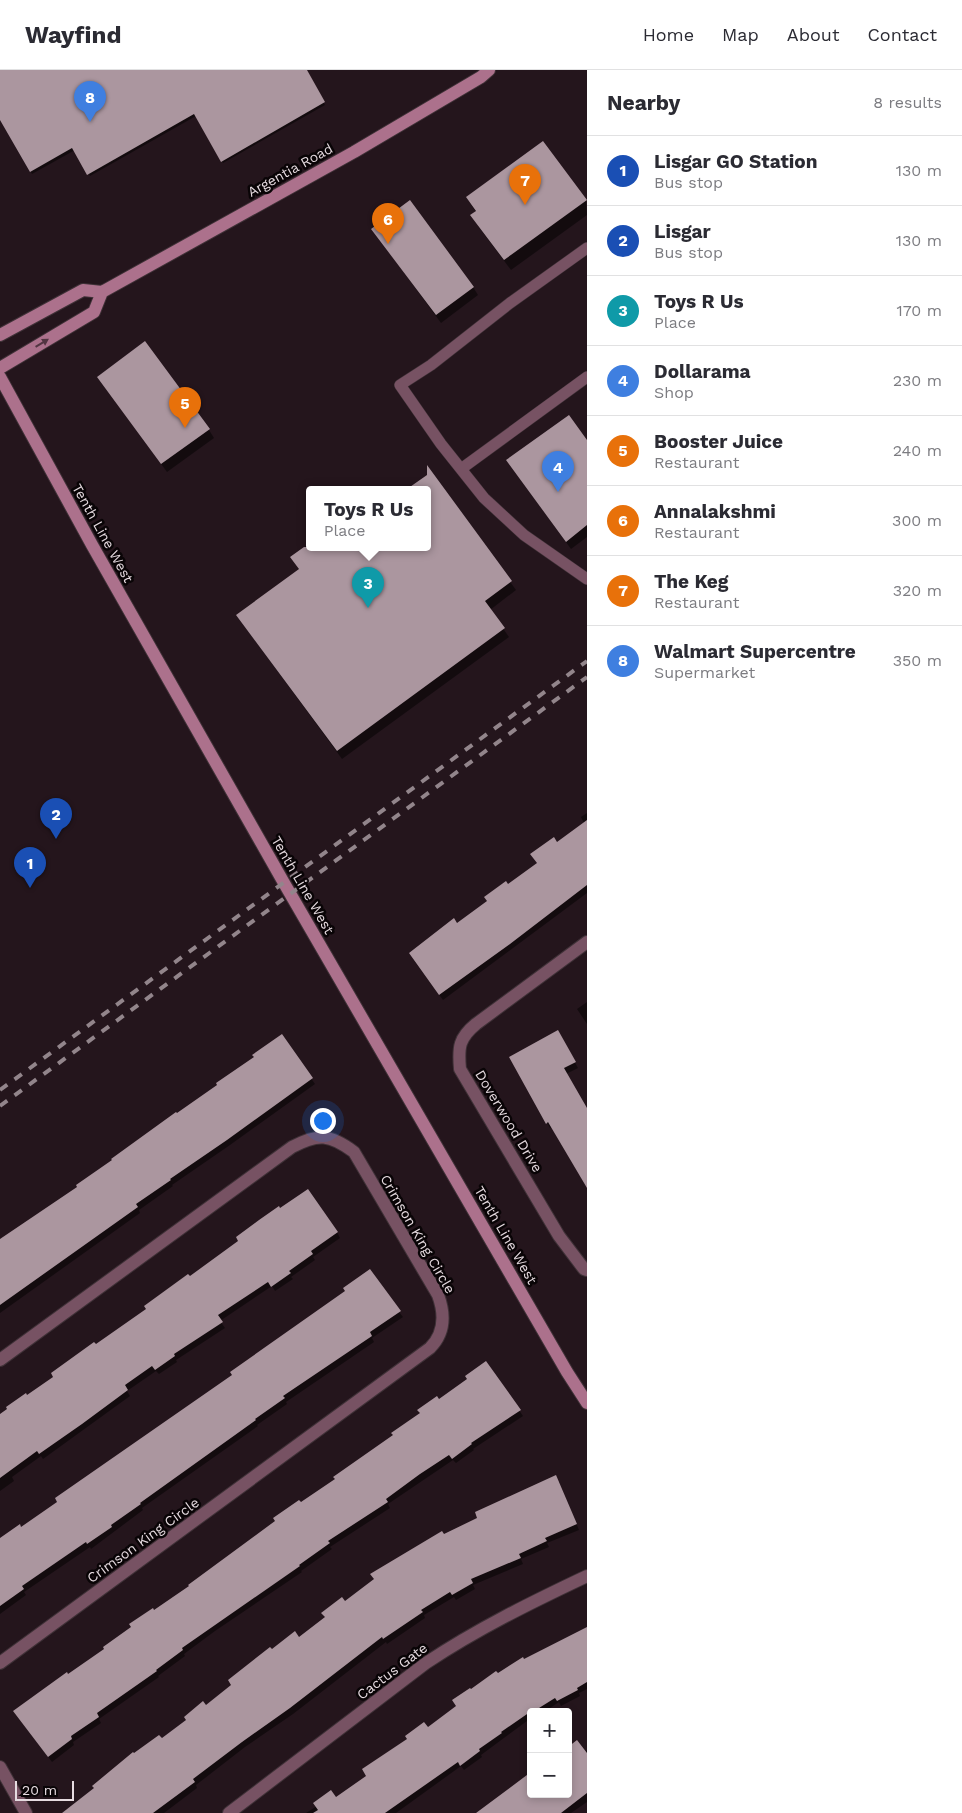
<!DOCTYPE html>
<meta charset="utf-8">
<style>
:root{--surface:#fff;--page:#f7f7f7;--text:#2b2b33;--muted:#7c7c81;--line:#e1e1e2;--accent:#0b8043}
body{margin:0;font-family:"Work Sans",sans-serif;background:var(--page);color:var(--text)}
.controls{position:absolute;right:15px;bottom:15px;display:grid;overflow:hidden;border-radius:5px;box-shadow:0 2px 8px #0003}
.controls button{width:45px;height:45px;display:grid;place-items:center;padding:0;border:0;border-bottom:1px solid var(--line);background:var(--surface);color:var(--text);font:25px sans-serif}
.scale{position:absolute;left:15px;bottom:12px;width:59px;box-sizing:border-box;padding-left:5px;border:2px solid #e6dbe0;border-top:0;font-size:14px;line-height:18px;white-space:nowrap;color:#e6dbe0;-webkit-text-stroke:4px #090406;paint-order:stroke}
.you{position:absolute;left:322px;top:1050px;width:18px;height:18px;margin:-12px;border:4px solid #fff;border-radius:50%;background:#1a73e8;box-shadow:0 0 0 8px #1a73e833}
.badge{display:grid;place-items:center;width:32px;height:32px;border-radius:50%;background:var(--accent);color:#fff;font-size:16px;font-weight:700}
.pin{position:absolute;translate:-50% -41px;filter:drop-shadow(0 1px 2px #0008)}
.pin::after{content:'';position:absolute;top:26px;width:18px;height:15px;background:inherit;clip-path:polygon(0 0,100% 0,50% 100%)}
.popup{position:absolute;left:306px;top:416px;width:125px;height:65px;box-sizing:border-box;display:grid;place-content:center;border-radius:5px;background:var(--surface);filter:drop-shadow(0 1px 4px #0005);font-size:16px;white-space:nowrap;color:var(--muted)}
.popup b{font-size:19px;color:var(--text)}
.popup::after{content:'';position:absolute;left:50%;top:100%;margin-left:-10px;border:10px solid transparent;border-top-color:var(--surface)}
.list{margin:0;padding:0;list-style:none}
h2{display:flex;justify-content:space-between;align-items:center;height:65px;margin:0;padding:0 20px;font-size:21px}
h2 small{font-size:16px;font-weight:400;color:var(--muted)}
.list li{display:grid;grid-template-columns:32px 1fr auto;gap:15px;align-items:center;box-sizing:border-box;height:70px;padding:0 20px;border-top:1px solid var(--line)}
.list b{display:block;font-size:19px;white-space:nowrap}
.list p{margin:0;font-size:16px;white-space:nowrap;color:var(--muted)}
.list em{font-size:16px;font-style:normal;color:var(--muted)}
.map{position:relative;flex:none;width:587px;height:1743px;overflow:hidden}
header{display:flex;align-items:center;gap:30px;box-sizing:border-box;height:70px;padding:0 25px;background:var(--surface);border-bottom:1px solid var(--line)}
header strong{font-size:24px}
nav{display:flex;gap:28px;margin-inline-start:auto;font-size:18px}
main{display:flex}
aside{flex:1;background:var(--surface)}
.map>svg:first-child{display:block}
.shadow{fill:#0007}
.building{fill:#ab969f}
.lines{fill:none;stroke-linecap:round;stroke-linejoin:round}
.lane-casing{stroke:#3f3137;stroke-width:12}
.street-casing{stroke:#3f3137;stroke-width:14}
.secondary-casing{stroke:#3f3137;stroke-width:14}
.lane{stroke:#775263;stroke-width:11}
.street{stroke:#775263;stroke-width:12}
.secondary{stroke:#ac718c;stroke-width:12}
.rail{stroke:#92858b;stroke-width:4;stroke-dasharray:9 9;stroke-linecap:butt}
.oneway{fill:#523542}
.labels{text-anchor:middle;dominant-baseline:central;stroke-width:5;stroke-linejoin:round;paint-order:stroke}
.street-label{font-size:14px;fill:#e6dbe0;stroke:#090406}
</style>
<header>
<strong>Wayfind</strong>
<nav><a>Home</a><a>Map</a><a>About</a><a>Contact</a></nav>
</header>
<main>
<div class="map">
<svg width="587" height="1743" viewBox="0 0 587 1743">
<rect width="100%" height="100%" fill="#24151c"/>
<path class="shadow" d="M 0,0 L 305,0 L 325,35 L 223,93 L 196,46 L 90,106 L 75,80 L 32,104 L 0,47 Z
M 467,128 L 586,131 L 587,145 L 511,200 L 478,156 L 476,142 Z
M 378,167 L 473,217 L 478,225 L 441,253 Z
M 98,307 L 209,360 L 214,368 L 167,402 Z
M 587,373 L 587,467 L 571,479 L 507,390 Z
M 431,403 L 516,520 L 490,540 L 509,567 L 342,689 L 243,554 L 300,500 L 292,487 L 309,474 L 309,477 L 427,477 L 427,419 L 409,419 Z
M 587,743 L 587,823 L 443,930 L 413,889 L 538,794 L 557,774 L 584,753 L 581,747 Z
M 587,932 L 587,954 L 577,939 Z
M 558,962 L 578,998 L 566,1004 L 587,1040 L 587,1117 L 552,1057 L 550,1058 L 511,988 Z
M 281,965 L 315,1014 L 230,1075 L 172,1115 L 173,1116 L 139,1140 L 140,1143 L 0,1243 L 0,1170 L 79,1117 L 255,987 Z
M 337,1162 L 340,1168 L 313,1187 L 315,1190 L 291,1207 L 293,1209 L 275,1221 L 272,1216 L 220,1251 L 225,1258 L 176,1290 L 177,1292 L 159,1304 L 156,1301 L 127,1321 L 130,1326 L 43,1389 L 41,1386 L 12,1407 L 14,1411 L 0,1421 L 0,1346 L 189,1208 Z
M 399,1242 L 403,1247 L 372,1268 L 374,1272 L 286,1332 L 287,1334 L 257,1355 L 258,1356 L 142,1438 L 143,1440 L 91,1479 L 90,1477 L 24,1522 L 26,1525 L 0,1544 L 0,1471 Z
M 486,1292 L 523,1346 L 473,1379 L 474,1380 L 456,1393 L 453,1390 L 388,1434 L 390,1438 L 330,1477 L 332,1479 L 301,1501 L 302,1502 L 215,1561 L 184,1584 L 185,1586 L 158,1606 L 159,1607 L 99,1649 L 101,1653 L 73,1672 L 74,1675 L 52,1692 L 18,1647 L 68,1606 L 336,1409 L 468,1310 Z
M 559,1412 L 579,1460 L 547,1473 L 549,1477 L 521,1489 L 523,1494 L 473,1515 L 475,1519 L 456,1530 L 454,1527 L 424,1545 L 425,1548 L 387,1574 L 386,1572 L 293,1644 L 245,1677 L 196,1715 L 197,1718 L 164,1743 L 72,1743 L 206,1636 L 272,1581 L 299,1569 L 345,1533 L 444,1465 Z
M 587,1559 L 587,1619 L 579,1623 L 580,1626 L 561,1636 L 559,1632 L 544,1642 L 531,1642 L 531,1648 L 481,1685 L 482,1687 L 464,1700 L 461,1696 L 396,1743 L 306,1743 L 317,1736 L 336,1729 L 367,1706 L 427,1658 L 457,1637 L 470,1621 L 497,1604 Z
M 587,1680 L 587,1732 L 571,1743 L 478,1743 L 531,1724 L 568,1724 L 584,1682 Z"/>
<path class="building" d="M 0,0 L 307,0 L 325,32 L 221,92 L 194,44 L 87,105 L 72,78 L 30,102 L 0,50 Z
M 543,71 L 587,130 L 504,190 L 470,145 L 476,141 L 466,127 Z
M 410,130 L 474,217 L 436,245 L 371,159 Z
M 145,271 L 210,359 L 161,394 L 97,307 Z
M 569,345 L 587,370 L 587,455 L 566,472 L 506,390 Z
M 427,395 L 512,511 L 485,531 L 505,558 L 337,681 L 236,545 L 299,499 L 290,487 L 304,477 L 427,477 L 427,419 L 407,419 L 427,405 Z
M 587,750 L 587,815 L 510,874 L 439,925 L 409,883 L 454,848 L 457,853 L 487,831 L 484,827 L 506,811 L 508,814 L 537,793 L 530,784 L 554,767 L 557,772 Z
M 558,960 L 576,992 L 564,998 L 587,1038 L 587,1118 L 548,1052 L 546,1054 L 509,987 Z
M 282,964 L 313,1008 L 227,1070 L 170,1109 L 171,1110 L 136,1134 L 138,1137 L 0,1235 L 0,1169 L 77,1117 L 76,1115 L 112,1090 L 111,1089 L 176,1042 L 177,1043 L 217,1015 L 216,1013 L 254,987 L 252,985 Z
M 308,1119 L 338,1162 L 311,1181 L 313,1184 L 289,1201 L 291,1203 L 271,1217 L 268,1212 L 218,1245 L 223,1252 L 174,1284 L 175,1286 L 155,1300 L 152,1296 L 125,1315 L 128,1320 L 82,1354 L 39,1384 L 37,1381 L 0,1408 L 0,1344 L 7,1339 L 6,1337 L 26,1323 L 27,1325 L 53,1307 L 51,1303 L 94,1272 L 96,1274 L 146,1239 L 144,1236 L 188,1204 L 190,1206 L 238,1171 L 236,1167 L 259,1150 L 279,1136 L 280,1138 Z
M 370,1199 L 401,1241 L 370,1262 L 372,1266 L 283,1326 L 285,1328 L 255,1349 L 256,1350 L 140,1433 L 141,1434 L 111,1455 L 112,1457 L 87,1474 L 86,1472 L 22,1516 L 24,1519 L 0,1536 L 0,1468 L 20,1454 L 21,1457 L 57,1432 L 55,1428 L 232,1305 L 230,1302 L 345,1221 L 343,1218 Z
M 486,1291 L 521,1340 L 471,1373 L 472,1374 L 452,1389 L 449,1385 L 420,1404 L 386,1429 L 388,1432 L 328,1471 L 330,1473 L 299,1495 L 300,1496 L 182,1578 L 183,1580 L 156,1600 L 157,1601 L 97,1643 L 99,1647 L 71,1666 L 72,1669 L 48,1687 L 13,1641 L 67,1602 L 68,1604 L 104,1579 L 103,1577 L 131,1557 L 129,1554 L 153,1538 L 154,1540 L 189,1516 L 188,1515 L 275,1451 L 273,1448 L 299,1430 L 301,1432 L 335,1409 L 333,1407 L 393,1365 L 391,1363 L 420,1343 L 417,1340 L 437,1326 L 439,1329 L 467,1309 L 465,1306 Z
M 556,1405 L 577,1454 L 545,1468 L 547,1471 L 519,1484 L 521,1488 L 471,1509 L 473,1513 L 452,1525 L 450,1522 L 421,1540 L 423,1542 L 383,1569 L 382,1567 L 290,1638 L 242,1672 L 193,1709 L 195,1712 L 153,1743 L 62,1743 L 94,1718 L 92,1716 L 133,1682 L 134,1683 L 159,1665 L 162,1668 L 186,1650 L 184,1647 L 203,1631 L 206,1635 L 231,1615 L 228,1610 L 270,1577 L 272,1579 L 295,1561 L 299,1567 L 325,1547 L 321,1543 L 342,1527 L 345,1531 L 374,1509 L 370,1504 L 442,1461 L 444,1464 L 477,1448 L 475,1442 Z
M 587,1557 L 587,1612 L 577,1618 L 578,1620 L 557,1631 L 555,1628 L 531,1643 L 530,1642 L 501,1662 L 502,1663 L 479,1679 L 480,1681 L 460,1696 L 458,1692 L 385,1743 L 313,1743 L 318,1740 L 313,1733 L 331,1720 L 336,1727 L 366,1706 L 362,1699 L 407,1669 L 405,1666 L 424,1652 L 428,1657 L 456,1636 L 452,1630 L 470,1618 L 471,1619 L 496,1601 L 498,1603 L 523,1587 L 524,1589 Z
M 577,1670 L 587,1683 L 587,1723 L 561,1743 L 476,1743 L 531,1702 L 531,1724 L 568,1724 L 568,1677 Z"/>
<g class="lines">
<defs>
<path id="lane" d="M 587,178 L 510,233 L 431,295 L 400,315 L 441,374 L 484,428 L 524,465 L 587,509
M 461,399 L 587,307"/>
<path id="street" d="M 587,872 L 476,954 C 459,968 458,977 460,999 L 559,1166 L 584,1199 L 587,1200
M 0,1290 L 292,1077 C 318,1063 330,1064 354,1082 L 438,1225 C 445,1244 445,1263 430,1278 L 0,1593
M 0,1697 L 26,1743
M 229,1743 L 426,1593 C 477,1559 532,1532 587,1506"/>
<path id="secondary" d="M 0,265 L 83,220 L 102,222 L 354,82 L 481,7 L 489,0
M 0,298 L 94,242 L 102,222
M 0,307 L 92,475 L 284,813 L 567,1302 L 587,1333"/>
</defs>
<use href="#lane" class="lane-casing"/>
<use href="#street" class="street-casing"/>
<use href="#secondary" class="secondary-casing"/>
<use href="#lane" class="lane"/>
<use href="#street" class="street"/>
<use href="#secondary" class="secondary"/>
<path class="rail" d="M 0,1020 L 587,591
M 0,1036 L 587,607"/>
</g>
<defs><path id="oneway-solid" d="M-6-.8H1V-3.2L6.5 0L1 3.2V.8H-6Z" transform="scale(1.25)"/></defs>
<use class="oneway" href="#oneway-solid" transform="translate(42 273) rotate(-31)"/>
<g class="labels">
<g class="street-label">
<text transform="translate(290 100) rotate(-29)">Argentia Road</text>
<text transform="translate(103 463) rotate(61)">Tenth Line West</text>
<text transform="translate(303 815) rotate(60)">Tenth Line West</text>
<text transform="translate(509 1051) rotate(59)">Doverwood Drive</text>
<text transform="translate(418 1164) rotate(60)">Crimson King Circle</text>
<text transform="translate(506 1165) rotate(60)">Tenth Line West</text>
<text transform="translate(143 1470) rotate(-36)">Crimson King Circle</text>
<text transform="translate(392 1601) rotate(-37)">Cactus Gate</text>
</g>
</g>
</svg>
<div class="controls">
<button>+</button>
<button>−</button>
</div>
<div class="scale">20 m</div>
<div class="you"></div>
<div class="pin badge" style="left:30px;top:818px;background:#1a4fb4">1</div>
<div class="pin badge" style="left:56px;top:769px;background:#1a4fb4">2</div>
<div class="pin badge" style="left:368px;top:538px;background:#0f9aa8">3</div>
<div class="popup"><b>Toys R Us</b>Place</div>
<div class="pin badge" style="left:558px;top:422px;background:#3f7fe0">4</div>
<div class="pin badge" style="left:185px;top:358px;background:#e8710a">5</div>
<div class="pin badge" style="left:388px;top:174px;background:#e8710a">6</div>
<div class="pin badge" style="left:525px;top:135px;background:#e8710a">7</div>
<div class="pin badge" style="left:90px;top:52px;background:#3f7fe0">8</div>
</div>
<aside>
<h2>Nearby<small>8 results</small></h2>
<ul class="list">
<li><span class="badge" style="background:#1a4fb4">1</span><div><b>Lisgar GO Station</b><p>Bus stop</p></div><em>130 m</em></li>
<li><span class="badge" style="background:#1a4fb4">2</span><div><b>Lisgar</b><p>Bus stop</p></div><em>130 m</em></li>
<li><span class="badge" style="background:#0f9aa8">3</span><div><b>Toys R Us</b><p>Place</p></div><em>170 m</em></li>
<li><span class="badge" style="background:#3f7fe0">4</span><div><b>Dollarama</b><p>Shop</p></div><em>230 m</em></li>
<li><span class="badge" style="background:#e8710a">5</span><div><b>Booster Juice</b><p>Restaurant</p></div><em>240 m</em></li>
<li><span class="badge" style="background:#e8710a">6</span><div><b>Annalakshmi</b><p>Restaurant</p></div><em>300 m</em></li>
<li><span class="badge" style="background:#e8710a">7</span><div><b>The Keg</b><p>Restaurant</p></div><em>320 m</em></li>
<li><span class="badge" style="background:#3f7fe0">8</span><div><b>Walmart Supercentre</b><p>Supermarket</p></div><em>350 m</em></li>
</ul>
</aside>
</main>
